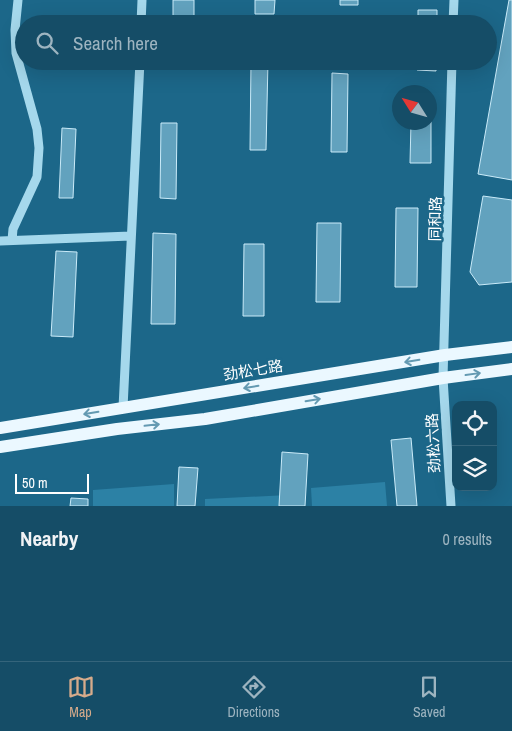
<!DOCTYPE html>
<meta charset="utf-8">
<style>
:root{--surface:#154d67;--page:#1e546d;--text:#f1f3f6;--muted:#9db4c0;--line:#34647b;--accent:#d6ab8b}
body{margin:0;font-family:"Archivo Narrow","Noto Sans SC",sans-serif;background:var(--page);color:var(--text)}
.controls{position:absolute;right:15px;bottom:15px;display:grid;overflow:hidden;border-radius:10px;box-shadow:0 5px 20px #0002}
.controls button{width:45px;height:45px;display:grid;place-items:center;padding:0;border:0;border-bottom:1px solid var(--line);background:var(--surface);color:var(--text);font:25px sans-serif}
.compass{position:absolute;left:392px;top:85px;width:45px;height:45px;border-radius:50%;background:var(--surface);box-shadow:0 5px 20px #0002;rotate:307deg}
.scale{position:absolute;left:15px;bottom:12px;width:74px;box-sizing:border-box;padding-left:5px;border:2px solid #fff;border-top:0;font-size:14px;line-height:18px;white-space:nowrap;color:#fff;-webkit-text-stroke:4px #1c6789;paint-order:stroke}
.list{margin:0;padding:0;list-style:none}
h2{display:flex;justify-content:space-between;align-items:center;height:65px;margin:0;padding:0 20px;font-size:21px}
h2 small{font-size:16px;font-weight:400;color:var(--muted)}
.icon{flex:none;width:28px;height:28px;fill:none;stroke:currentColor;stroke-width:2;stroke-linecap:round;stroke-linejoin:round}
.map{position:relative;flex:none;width:512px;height:506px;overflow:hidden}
.search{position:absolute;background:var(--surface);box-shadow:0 5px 20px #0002;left:15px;right:15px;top:15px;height:55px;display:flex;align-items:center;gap:12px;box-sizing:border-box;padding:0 18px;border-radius:28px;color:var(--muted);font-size:19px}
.sheet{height:155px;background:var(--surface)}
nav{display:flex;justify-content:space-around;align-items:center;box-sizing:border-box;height:70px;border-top:1px solid var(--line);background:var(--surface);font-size:14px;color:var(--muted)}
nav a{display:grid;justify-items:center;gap:2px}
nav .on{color:var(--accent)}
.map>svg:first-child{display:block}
.green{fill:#2c81a5}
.building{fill:#62a2be;stroke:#caebf9}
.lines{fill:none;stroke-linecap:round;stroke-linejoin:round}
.minor{stroke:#a5d8ec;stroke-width:9}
.major{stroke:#ebf8ff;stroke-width:12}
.oneway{stroke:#649ab2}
.labels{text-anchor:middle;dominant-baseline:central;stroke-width:5;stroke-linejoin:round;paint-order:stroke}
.street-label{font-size:15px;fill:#fff;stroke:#1c6789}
</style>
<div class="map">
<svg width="512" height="506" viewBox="0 0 512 506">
<rect width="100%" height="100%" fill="#1c6789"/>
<path class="green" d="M 385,482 L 387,506 L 312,506 L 311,488 Z
M 174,484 L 174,506 L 93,506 L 93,490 Z
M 288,495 L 288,506 L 205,506 L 205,499 Z"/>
<path class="building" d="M 173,0 L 194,0 L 194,24 L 173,24 Z
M 255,0 L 275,0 L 274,14 L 255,14 Z
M 340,0 L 358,0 L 358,5 L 340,5 Z
M 509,0 L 512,0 L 512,180 L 478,174 Z
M 418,10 L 437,10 L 437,24 L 418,24 Z
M 172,61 L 193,61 L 193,66 L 172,66 Z
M 251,61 L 268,61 L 266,150 L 250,150 Z
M 417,61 L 436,61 L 436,71 L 417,70 Z
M 332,73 L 348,74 L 347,152 L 331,152 Z
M 430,107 L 431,107 L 431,163 L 410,163 L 411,122 L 430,122 Z
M 161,123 L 177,123 L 176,199 L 160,198 Z
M 62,128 L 76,129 L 73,198 L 59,198 Z
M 483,196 L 512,200 L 512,282 L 479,285 L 470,272 Z
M 396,208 L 418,208 L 417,287 L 395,287 Z
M 317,223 L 341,223 L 340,302 L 316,302 Z
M 153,233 L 176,234 L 175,324 L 151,324 Z
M 244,244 L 264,244 L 264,316 L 243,316 Z
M 56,251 L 77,252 L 73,337 L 51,336 Z
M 411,438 L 417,506 L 397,506 L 391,440 Z
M 282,452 L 308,454 L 305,506 L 279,506 Z
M 179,467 L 198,468 L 195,506 L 177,506 Z
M 71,498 L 88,499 L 88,506 L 70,506 Z"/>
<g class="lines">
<path class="minor" d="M 141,24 L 142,0
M 453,24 L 454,0
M 12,240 L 13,229 L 37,177 L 39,148 L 37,129 L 16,53 L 15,30 L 18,0
M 0,241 L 131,236
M 123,408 L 140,61
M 451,506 L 443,378 L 452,61"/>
<path class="major" d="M 0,428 L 445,355 L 512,347
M 0,447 L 117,429 L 205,419 L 443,378 L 512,369"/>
</g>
<defs><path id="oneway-shaft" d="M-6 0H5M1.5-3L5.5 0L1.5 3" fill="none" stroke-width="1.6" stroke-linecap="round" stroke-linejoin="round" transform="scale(1.25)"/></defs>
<g class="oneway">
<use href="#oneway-shaft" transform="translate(412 361) rotate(171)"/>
<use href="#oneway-shaft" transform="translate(473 374) rotate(-8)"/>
<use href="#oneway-shaft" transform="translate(251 387) rotate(171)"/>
<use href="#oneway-shaft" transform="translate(313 400) rotate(-9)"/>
<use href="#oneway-shaft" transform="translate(91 413) rotate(171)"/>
<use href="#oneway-shaft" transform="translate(152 425) rotate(-6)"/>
</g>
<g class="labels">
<g class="street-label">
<text transform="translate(435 219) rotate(-89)">同和路</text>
<text transform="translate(253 370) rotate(-9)">劲松七路</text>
<text transform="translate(433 443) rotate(-93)">劲松六路</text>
</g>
</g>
</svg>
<div class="controls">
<button><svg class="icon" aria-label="locate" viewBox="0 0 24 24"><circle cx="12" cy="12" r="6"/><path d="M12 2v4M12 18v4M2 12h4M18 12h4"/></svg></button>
<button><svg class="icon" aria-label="layers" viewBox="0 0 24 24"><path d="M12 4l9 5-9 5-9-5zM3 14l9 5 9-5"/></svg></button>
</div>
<svg class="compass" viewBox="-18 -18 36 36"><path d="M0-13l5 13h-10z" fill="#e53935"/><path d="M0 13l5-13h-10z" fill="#9db4c0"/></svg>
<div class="scale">50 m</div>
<div class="search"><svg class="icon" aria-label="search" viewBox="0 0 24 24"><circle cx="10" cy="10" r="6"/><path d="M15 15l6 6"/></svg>Search here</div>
</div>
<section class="sheet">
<h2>Nearby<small>0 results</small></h2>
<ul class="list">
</ul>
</section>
<nav>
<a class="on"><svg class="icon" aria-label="map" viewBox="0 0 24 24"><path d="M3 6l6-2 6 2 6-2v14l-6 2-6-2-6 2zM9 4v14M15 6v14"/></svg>Map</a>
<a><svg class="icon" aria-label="directions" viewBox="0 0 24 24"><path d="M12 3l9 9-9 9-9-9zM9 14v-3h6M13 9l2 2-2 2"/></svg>Directions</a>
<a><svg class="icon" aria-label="saved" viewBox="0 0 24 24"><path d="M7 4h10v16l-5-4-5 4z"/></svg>Saved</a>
</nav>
